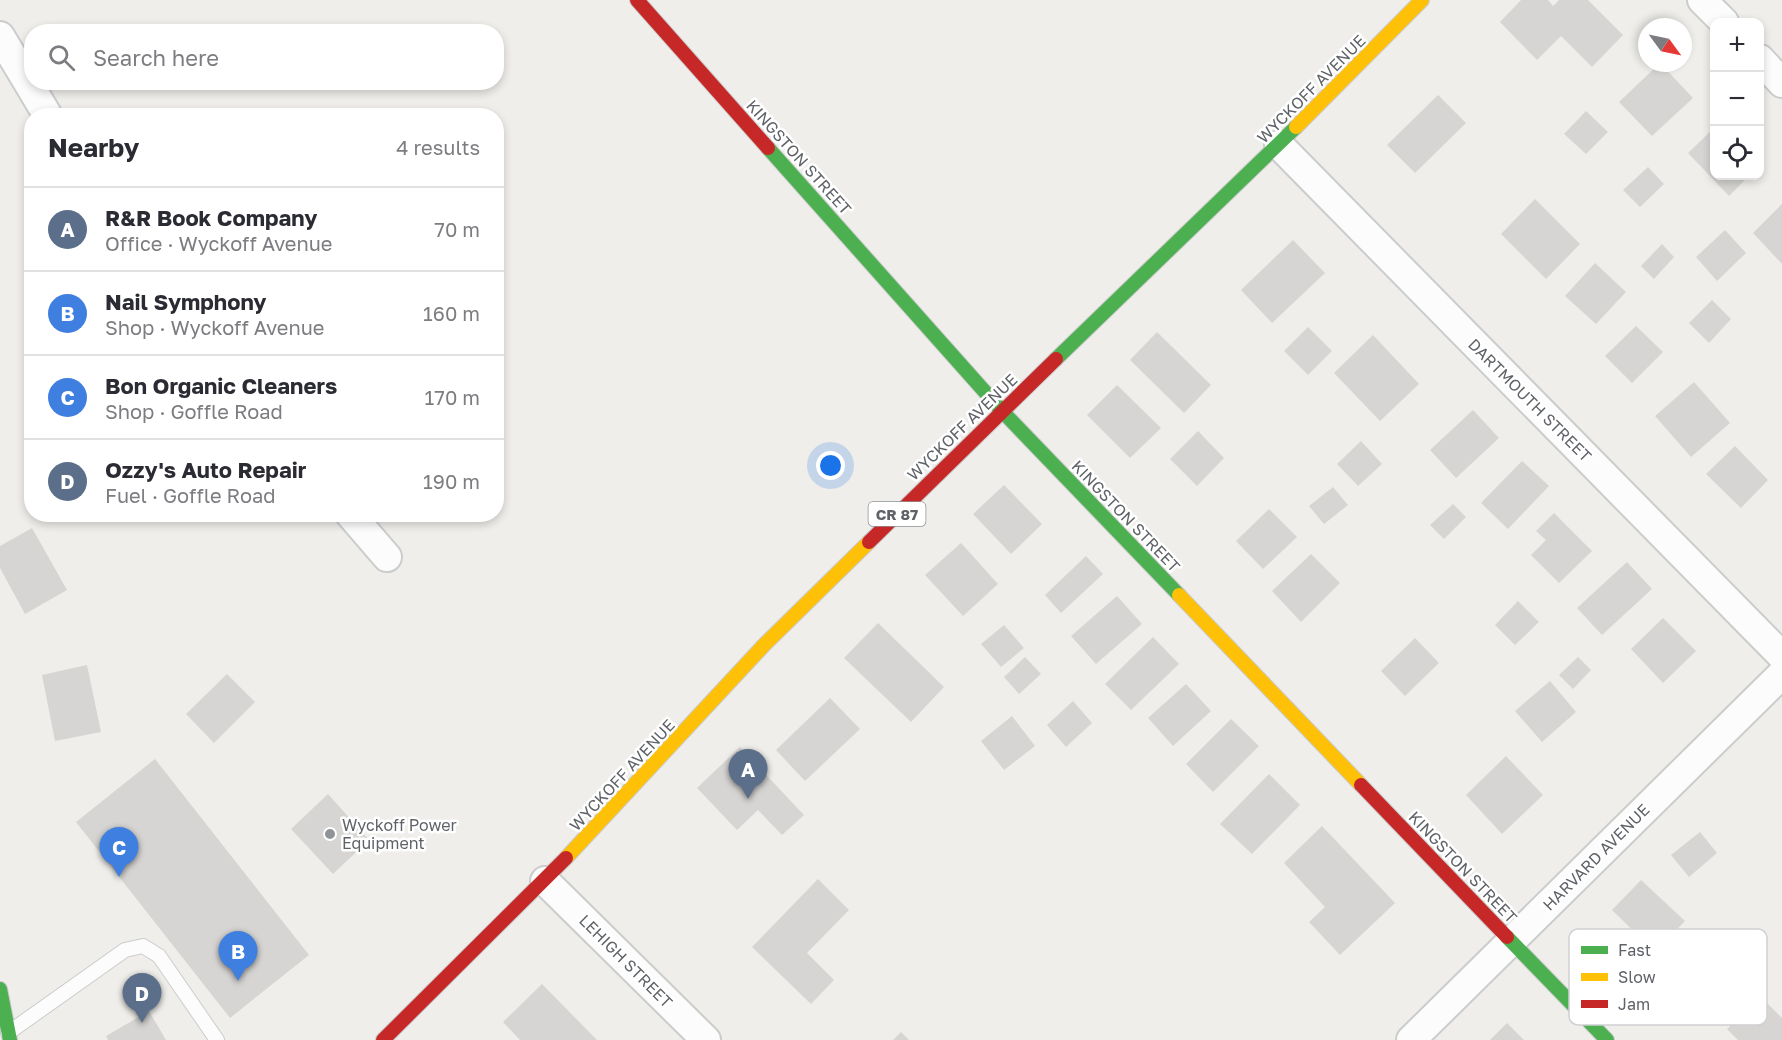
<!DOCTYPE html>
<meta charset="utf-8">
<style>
:root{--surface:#fff;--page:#f7f7f7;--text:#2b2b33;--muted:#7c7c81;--line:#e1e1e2;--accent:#d93025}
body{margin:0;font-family:"Golos Text",sans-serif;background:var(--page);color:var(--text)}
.controls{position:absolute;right:18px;top:18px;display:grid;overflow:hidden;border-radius:12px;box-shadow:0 3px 9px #0003}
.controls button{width:54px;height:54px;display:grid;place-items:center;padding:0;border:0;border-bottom:2px solid var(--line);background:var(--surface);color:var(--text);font:30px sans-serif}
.compass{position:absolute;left:1638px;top:18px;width:54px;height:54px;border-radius:50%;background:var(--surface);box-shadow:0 3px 9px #0003;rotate:123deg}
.you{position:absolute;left:831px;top:466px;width:21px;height:21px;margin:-15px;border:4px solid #fff;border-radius:50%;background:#1a73e8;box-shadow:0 0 0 9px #1a73e833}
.badge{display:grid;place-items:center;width:39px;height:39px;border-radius:50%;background:var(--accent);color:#fff;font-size:20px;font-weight:700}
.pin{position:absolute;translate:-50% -50px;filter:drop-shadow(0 2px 3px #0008)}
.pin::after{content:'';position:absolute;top:32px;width:21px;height:18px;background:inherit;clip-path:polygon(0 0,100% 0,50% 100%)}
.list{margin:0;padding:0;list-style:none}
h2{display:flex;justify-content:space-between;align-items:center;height:78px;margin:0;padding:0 24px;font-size:26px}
h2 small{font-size:20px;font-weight:400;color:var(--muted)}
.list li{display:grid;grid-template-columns:39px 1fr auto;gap:18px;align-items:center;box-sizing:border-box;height:84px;padding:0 24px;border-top:2px solid var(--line)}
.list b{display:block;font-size:22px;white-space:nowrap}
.list p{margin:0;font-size:20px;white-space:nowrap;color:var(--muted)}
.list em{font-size:20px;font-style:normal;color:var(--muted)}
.icon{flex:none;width:33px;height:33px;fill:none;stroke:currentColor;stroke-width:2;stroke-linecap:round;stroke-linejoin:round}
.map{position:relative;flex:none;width:1782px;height:1040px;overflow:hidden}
.search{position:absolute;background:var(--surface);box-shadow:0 3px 9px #0003;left:24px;top:24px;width:480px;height:66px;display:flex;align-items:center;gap:15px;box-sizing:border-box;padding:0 21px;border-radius:24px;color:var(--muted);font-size:22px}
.panel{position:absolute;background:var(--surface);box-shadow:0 3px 9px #0003;left:24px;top:108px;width:480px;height:414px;border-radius:24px}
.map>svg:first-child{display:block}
.building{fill:#d6d5d3}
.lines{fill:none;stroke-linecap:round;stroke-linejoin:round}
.lane-casing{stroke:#cbcccc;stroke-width:16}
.street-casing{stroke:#cbcccc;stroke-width:32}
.fast-casing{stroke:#cacacb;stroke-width:16}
.slow-casing{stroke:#cacacb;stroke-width:16}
.jam-casing{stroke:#cacacb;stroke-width:16}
.lane{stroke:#fdfcfc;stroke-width:14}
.street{stroke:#fdfcfc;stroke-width:28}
.fast{stroke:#4caf50;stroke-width:14}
.slow{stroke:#ffc107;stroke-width:14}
.jam{stroke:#c62828;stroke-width:14}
.poi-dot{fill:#919496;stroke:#fff;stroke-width:2}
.labels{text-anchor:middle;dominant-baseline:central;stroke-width:5;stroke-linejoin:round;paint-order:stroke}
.shield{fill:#fff;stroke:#8f9295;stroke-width:1.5}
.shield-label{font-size:15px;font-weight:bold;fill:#5f6368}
.street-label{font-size:16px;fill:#5f6368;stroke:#fff}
.poi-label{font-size:16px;fill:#5f6368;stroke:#fff;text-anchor:start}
.key{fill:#fff;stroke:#cfd0d2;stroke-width:1.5}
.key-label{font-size:16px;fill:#5f6368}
</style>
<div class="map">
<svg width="1782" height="1040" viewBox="0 0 1782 1040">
<rect width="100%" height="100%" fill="#efeeea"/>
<path class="building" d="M 1521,0 L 1548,0 L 1553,6 L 1559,0 L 1588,0 L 1623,35 L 1592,67 L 1561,36 L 1537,60 L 1500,22 Z
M 1660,63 L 1693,98 L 1652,136 L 1619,102 Z
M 1438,95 L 1466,123 L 1415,173 L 1387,145 Z
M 1586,111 L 1608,132 L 1586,154 L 1564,134 Z
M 1714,128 L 1714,176 L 1749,176 L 1729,196 L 1688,153 Z
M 1648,167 L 1664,184 L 1640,207 L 1623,190 Z
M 1535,199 L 1580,244 L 1546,279 L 1501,234 Z
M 1782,204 L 1782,264 L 1753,233 Z
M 1725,230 L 1746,253 L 1717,281 L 1696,257 Z
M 1293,240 L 1325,273 L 1272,323 L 1241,290 Z
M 1662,244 L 1674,257 L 1654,279 L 1641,266 Z
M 1595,263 L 1626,292 L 1596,324 L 1565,296 Z
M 1712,300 L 1731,319 L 1709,343 L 1689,323 Z
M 1636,326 L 1663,352 L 1632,383 L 1605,356 Z
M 1308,327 L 1332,351 L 1308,375 L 1284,351 Z
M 1157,332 L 1211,385 L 1184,413 L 1130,360 Z
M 1373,335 L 1419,384 L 1380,421 L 1334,373 Z
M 1694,382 L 1730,423 L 1691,457 L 1655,416 Z
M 1117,385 L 1161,428 L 1130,458 L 1087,415 Z
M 1473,410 L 1499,438 L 1456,478 L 1430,450 Z
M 1198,431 L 1224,458 L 1197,486 L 1170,459 Z
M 1361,441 L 1382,464 L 1358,486 L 1337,464 Z
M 1735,446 L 1768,480 L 1741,508 L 1706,474 Z
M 1522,461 L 1549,486 L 1508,529 L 1481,503 Z
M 1004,485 L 1042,524 L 1011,554 L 973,514 Z
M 1333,487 L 1348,505 L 1324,524 L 1309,506 Z
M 1453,504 L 1466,517 L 1444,539 L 1430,525 Z
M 1269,509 L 1297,537 L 1263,569 L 1236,541 Z
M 1554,513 L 1592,551 L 1559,583 L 1531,555 L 1546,540 L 1536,531 Z
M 32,528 L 67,590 L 25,614 L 0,568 L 0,546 Z
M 961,543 L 998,584 L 963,616 L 925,575 Z
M 1311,554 L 1340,583 L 1301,622 L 1272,591 Z
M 1086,556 L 1103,574 L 1061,613 L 1045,595 Z
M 1627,562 L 1652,589 L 1602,635 L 1577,608 Z
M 1117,596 L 1142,624 L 1096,664 L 1071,636 Z
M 1518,601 L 1539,622 L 1515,645 L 1495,625 Z
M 1663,618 L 1696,651 L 1663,683 L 1631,649 Z
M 878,623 L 944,687 L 911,722 L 844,658 Z
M 1004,625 L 1024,648 L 1001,667 L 981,644 Z
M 1153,637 L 1179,664 L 1131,710 L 1105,684 Z
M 1415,638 L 1439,663 L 1405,696 L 1381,671 Z
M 1025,657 L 1041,674 L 1019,694 L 1004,677 Z
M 1578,657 L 1591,670 L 1573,689 L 1559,675 Z
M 87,665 L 101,732 L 55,741 L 42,675 Z
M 227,674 L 255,702 L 214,743 L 186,714 Z
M 1550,681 L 1576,712 L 1542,742 L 1515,711 Z
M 1186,684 L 1211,711 L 1173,746 L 1148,718 Z
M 830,698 L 860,729 L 805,781 L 776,750 Z
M 1073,701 L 1092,723 L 1066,747 L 1047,725 Z
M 1012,716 L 1035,746 L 1004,770 L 981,741 Z
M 1231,719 L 1259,746 L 1213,792 L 1186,764 Z
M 740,747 L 804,815 L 782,835 L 758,810 L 737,830 L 697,788 Z
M 1506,756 L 1543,795 L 1502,834 L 1466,795 Z
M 155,759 L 309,955 L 230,1018 L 76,822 Z
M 1269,774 L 1300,805 L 1252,854 L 1220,824 Z
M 328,794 L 369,840 L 333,874 L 291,829 Z
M 1322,826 L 1395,903 L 1340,955 L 1309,922 L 1325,907 L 1284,863 Z
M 1700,832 L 1717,853 L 1689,877 L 1671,855 Z
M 818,879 L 849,910 L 807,953 L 834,980 L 811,1004 L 752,947 Z
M 1641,880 L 1685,921 L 1655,952 L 1612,910 Z
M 542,984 L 597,1040 L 520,1040 L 503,1022 Z
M 1760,996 L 1782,1018 L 1782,1040 L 1738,1040 L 1727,1029 Z
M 149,1011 L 166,1040 L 108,1040 L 106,1036 Z
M 1507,1023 L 1524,1040 L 1490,1040 Z
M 901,1032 L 909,1040 L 893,1040 Z"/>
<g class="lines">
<defs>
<path id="lane" d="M 8,1033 L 125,950 L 143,946 L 159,956 L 217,1040"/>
<path id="street" d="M 1702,0 L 1724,22
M 0,36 L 48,116
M 1760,59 L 1782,83
M 1279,145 L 1782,656
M 350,514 L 387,557
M 545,881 L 706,1040
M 1411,1040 L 1782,674"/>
<path id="fast" d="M 768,148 L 1002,411 L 1179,595
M 1056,359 L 1296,127
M 1507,937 L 1607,1040
M 0,989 L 10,1040"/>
<path id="slow" d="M 1296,127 L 1422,0
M 1179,595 L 1361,785
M 566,858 L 765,644 L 869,542"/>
<path id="jam" d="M 637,0 L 768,148
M 869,542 L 1056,359
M 1361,785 L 1507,937
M 383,1040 L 566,858"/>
</defs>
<use href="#lane" class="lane-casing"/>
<use href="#street" class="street-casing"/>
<use href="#fast" class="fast-casing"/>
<use href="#slow" class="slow-casing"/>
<use href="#jam" class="jam-casing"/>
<use href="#lane" class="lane"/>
<use href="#street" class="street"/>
<use href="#fast" class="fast"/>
<use href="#slow" class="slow"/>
<use href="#jam" class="jam"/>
</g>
<circle class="poi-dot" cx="330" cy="834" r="6"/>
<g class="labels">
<rect class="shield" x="868.5" y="502" width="57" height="24" rx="4.5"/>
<g class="shield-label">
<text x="897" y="514">CR 87</text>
</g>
<g class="street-label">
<text transform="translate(1311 89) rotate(-45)">WYCKOFF AVENUE</text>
<text transform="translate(799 157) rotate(48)">KINGSTON STREET</text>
<text transform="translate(1530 400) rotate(45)">DARTMOUTH STREET</text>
<text transform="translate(962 427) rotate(-44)">WYCKOFF AVENUE</text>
<text transform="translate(1126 516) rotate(46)">KINGSTON STREET</text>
<text transform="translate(622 775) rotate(-47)">WYCKOFF AVENUE</text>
<text transform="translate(1596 857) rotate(-45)">HARVARD AVENUE</text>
<text transform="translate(1463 867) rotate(46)">KINGSTON STREET</text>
<text transform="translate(626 961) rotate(45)">LEHIGH STREET</text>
</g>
<g class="poi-label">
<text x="342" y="825">Wyckoff Power<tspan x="342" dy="18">Equipment</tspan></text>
</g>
</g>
<rect x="1569" y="929" width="198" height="96" rx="9" class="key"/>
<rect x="1581" y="946" width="27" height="8" fill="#4caf50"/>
<rect x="1581" y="973" width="27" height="8" fill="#ffc107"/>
<rect x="1581" y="1000" width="27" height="8" fill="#c62828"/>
<g class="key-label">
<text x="1618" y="956">Fast</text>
<text x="1618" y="983">Slow</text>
<text x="1618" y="1010">Jam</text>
</g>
</svg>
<div class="controls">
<button>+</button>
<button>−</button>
<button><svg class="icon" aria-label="locate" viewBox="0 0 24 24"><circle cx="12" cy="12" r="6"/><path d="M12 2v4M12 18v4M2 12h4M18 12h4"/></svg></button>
</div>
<svg class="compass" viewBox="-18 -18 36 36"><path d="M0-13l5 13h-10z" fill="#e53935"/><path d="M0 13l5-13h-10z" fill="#7c7c81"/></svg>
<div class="you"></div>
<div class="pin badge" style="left:748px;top:799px;background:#5c6f8a">A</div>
<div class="pin badge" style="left:238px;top:981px;background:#3f7fe0">B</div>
<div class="pin badge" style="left:119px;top:877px;background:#3f7fe0">C</div>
<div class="pin badge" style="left:142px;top:1023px;background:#5c6f8a">D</div>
<div class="search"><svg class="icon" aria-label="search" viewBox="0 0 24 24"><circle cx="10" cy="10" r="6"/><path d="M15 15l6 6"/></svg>Search here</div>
<section class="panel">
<h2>Nearby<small>4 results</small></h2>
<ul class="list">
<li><span class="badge" style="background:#5c6f8a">A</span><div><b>R&amp;R Book Company</b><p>Office · Wyckoff Avenue</p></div><em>70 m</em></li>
<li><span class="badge" style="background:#3f7fe0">B</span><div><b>Nail Symphony</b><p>Shop · Wyckoff Avenue</p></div><em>160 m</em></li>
<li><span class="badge" style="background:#3f7fe0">C</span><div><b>Bon Organic Cleaners</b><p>Shop · Goffle Road</p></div><em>170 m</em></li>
<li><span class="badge" style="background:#5c6f8a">D</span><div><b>Ozzy's Auto Repair</b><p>Fuel · Goffle Road</p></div><em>190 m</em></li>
</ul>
</section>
</div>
